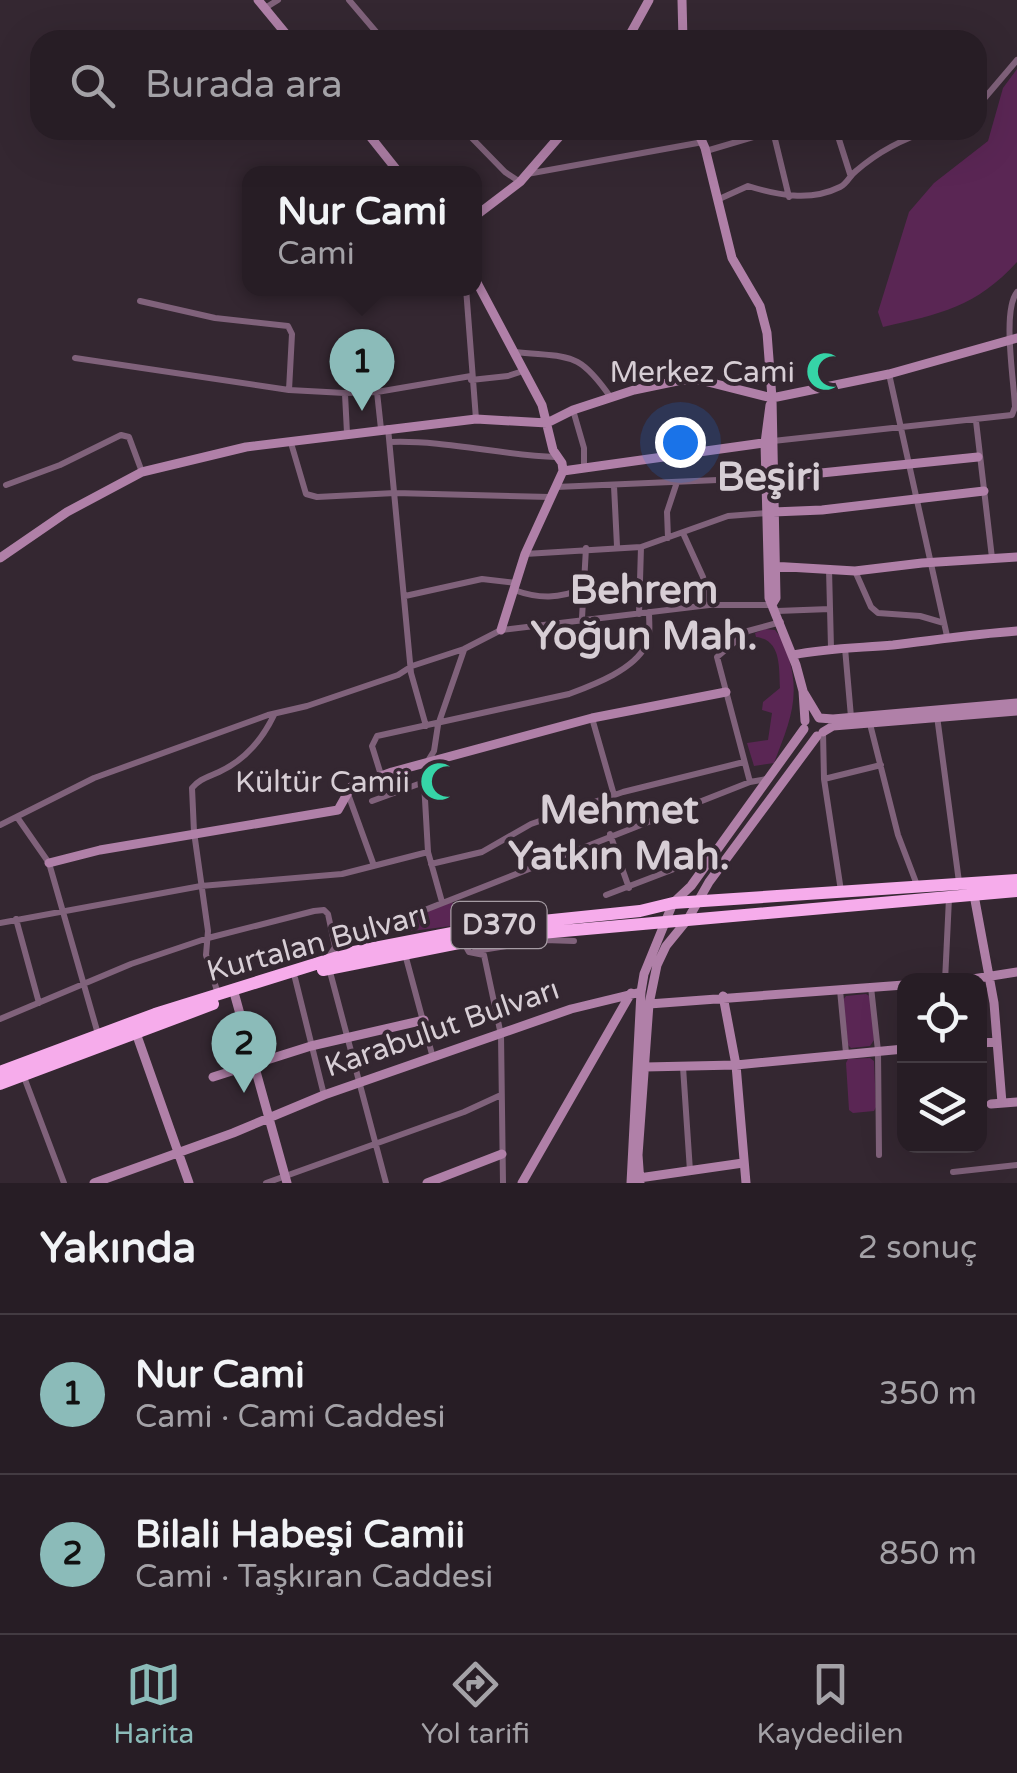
<!DOCTYPE html>
<html lang="tr">
<meta charset="utf-8">
<style>
:root{--surface:#271d25;--page:#332a32;--text:#f1f3f6;--muted:#a4a2a7;--line:#433b42;--accent:#8bbbb9}
body{margin:0;font-family:"Varela Round",sans-serif;background:var(--page);color:var(--text)}
.controls{position:absolute;right:30px;bottom:30px;display:grid;overflow:hidden;border-radius:20px;box-shadow:0 10px 40px #0002}
.controls button{width:90px;height:90px;display:grid;place-items:center;padding:0;border:0;border-bottom:2px solid var(--line);background:var(--surface);color:var(--text);font:50px sans-serif}
.you{position:absolute;left:680px;top:442px;width:35px;height:35px;margin:-25px;border:8px solid #fff;border-radius:50%;background:#1a73e8;box-shadow:0 0 0 15px #1a73e833}
.badge{display:grid;place-items:center;width:65px;height:65px;border-radius:50%;background:var(--accent);color:#111;font-size:32px;font-weight:700}
.pin{position:absolute;translate:-50% -82px;filter:drop-shadow(0 2px 5px #0008)}
.pin::after{content:'';position:absolute;top:52px;width:35px;height:30px;background:inherit;clip-path:polygon(0 0,100% 0,50% 100%)}
.popup{position:absolute;left:242px;top:166px;width:240px;height:130px;box-sizing:border-box;display:grid;place-content:center;border-radius:20px;background:var(--surface);filter:drop-shadow(0 2px 8px #0005);font-size:32px;white-space:nowrap;color:var(--muted)}
.popup b{font-size:38px;color:var(--text)}
.popup::after{content:'';position:absolute;left:50%;top:100%;margin-left:-20px;border:20px solid transparent;border-top-color:var(--surface)}
.list{margin:0;padding:0;list-style:none}
h2{display:flex;justify-content:space-between;align-items:center;height:130px;margin:0;padding:0 40px;font-size:42px}
h2 small{font-size:32px;font-weight:400;color:var(--muted)}
.list li{display:grid;grid-template-columns:65px 1fr auto;gap:30px;align-items:center;box-sizing:border-box;height:160px;padding:0 40px;border-top:2px solid var(--line)}
.list b{display:block;font-size:38px;white-space:nowrap}
.list p{margin:0;font-size:32px;white-space:nowrap;color:var(--muted)}
.list em{font-size:32px;font-style:normal;color:var(--muted)}
.icon{flex:none;width:55px;height:55px;fill:none;stroke:currentColor;stroke-width:2;stroke-linecap:round;stroke-linejoin:round}
.map{position:relative;flex:none;width:1017px;height:1183px;overflow:hidden}
.search{position:absolute;background:var(--surface);box-shadow:0 10px 40px #0002;left:30px;right:30px;top:30px;height:110px;display:flex;align-items:center;gap:25px;box-sizing:border-box;padding:0 35px;border-radius:30px;color:var(--muted);font-size:38px}
.sheet{height:450px;background:var(--surface)}
nav{display:flex;justify-content:space-around;align-items:center;box-sizing:border-box;height:140px;border-top:2px solid var(--line);background:var(--surface);font-size:28px;color:var(--muted)}
nav a{display:grid;justify-items:center;gap:5px}
nav .on{color:var(--accent)}
.map>svg:first-child{display:block}
.green{fill:#5a2654}
.lines{fill:none;stroke-linecap:round;stroke-linejoin:round}
.street{stroke:#80627b;stroke-width:6}
.secondary{stroke:#b080a8;stroke-width:9}
.highway{stroke:#f6aceb;stroke-width:12}
.labels{text-anchor:middle;dominant-baseline:central;stroke-width:8;stroke-linejoin:round;paint-order:stroke}
.shield{fill:#342731;stroke:#a69ca4;stroke-width:2.5}
.shield-label{font-size:28px;font-weight:bold;fill:#d7ced5}
.poi-label{font-size:30px;fill:#d7ced5;stroke:#342731;text-anchor:end}
.street-label{font-size:30px;fill:#d7ced5;stroke:#342731}
.district-label{font-size:40px;font-weight:bold;fill:#d7ced5;stroke:#342731}
</style>
<div class="map">
<svg width="1017" height="1183" viewBox="0 0 1017 1183">
<rect width="100%" height="100%" fill="#342731"/>
<path class="green" d="M 1017,69 L 1017,262 C 976,307 940,314 883,327 L 878,312 L 909,212 L 934,183 L 988,141 L 1003,88 Z
M 765,629 L 775,630 C 783,639 786,648 789,659 C 801,699 788,726 774,763 L 754,766 L 747,743 L 768,740 L 772,713 L 762,710 L 763,702 L 780,688 C 779,666 781,640 756,637 L 755,633 Z
M 452,901 L 459,925 L 396,933 L 399,923 Z
M 866,994 L 871,997 L 874,1040 L 870,1046 L 851,1048 L 848,1045 L 843,1000 L 846,996 Z
M 870,1058 L 874,1061 L 876,1107 L 874,1111 L 853,1113 L 849,1110 L 846,1063 L 848,1059 Z"/>
<g class="lines">
<path class="street" d="M 349,0 L 383,40
M 265,8 L 278,0
M 977,107 L 1017,60
M 464,130 L 505,172 L 520,182
M 836,130 L 850,174
M 773,131 L 789,197
M 706,151 L 777,130
M 527,174 L 703,142
M 717,200 L 748,186 C 777,195 810,202 840,187 C 848,183 849,176 856,171 C 879,151 902,139 931,130
M 466,288 L 476,419
M 140,301 L 215,318 L 288,326 L 292,334 L 289,390
M 515,352 C 570,358 578,350 611,398
M 75,358 L 289,390 L 345,393 L 377,392 L 471,376
M 889,374 L 947,636
M 471,380 L 508,376 L 523,371
M 377,392 L 381,429
M 345,394 L 347,433
M 573,410 L 584,448 L 584,468
M 976,421 L 992,558
M 388,428 L 411,673 L 426,726
M 773,441 L 1012,415 L 1015,407 C 1014,381 1002,311 1017,292
M 390,442 C 446,440 500,455 556,457
M 291,443 L 306,494 L 317,497 L 395,493 L 550,497
M 6,485 L 60,465 L 121,435 L 129,437 L 142,472
M 614,486 L 617,546
M 556,487 L 766,478
M 683,533 L 703,577 L 709,605
M 668,538 L 667,512 L 677,482
M 525,554 L 641,547 L 728,516 L 767,513
M 829,569 L 831,648
M 855,571 L 871,607 L 878,613 L 920,616 L 944,623
M 514,590 C 539,599 559,599 584,588
M 405,596 L 482,579 L 516,583
M 777,611 L 830,609
M 639,614 L 641,547
M 582,618 L 586,548
M 845,648 L 851,717
M 937,716 L 959,882
M 592,718 L 614,795
M 870,724 L 898,835 L 917,885
M 823,732 L 824,779 L 841,891
M 381,775 L 372,746 L 377,736 L 569,694 C 593,685 634,670 646,645 C 651,635 649,623 649,612
M 824,779 L 881,765
M 750,782 L 717,657 L 748,631 L 781,622
M 348,794 L 373,863
M 372,801 L 424,782
M 17,817 L 49,863 L 98,1034
M 0,825 L 94,778 L 268,715 L 307,706 L 398,675 L 412,666 L 464,649 L 501,630 L 709,605 L 773,605
M 610,834 L 629,888
M 431,864 L 482,852 L 531,824 L 623,792 L 744,762
M 606,895 L 687,864 L 705,866
M 442,902 L 428,852 L 424,782 L 426,764 L 434,751 L 438,725 L 464,650
M 16,919 L 39,1003
M 0,923 L 201,886 L 342,874 L 428,852
M 464,943 L 469,952 L 484,955 L 501,1035 L 503,1183
M 475,951 L 545,940 L 574,941
M 405,954 L 433,1058
M 328,958 L 335,947 L 346,941 L 750,782 L 767,779
M 329,968 L 386,1183
M 295,978 L 324,1095
M 945,981 L 949,898
M 871,987 L 878,1051 L 879,1155
M 840,990 L 846,1053
M 218,994 L 206,955 L 208,931 L 194,832 L 192,788 C 199,779 208,777 219,772 C 245,760 262,740 274,715
M 0,1019 L 131,964 L 208,938 L 314,911 L 324,910 L 328,914 L 335,947
M 683,1067 L 690,1171
M 24,1077 L 64,1183
M 953,1172 L 1017,1165
M 266,1183 L 464,1112 L 501,1095"/>
<path class="secondary" d="M 258,0 L 291,40
M 682,0 L 683,40
M 627,40 L 649,0
M 365,130 L 400,174
M 697,130 L 705,148 L 732,258 L 760,306 L 767,333 L 772,398 L 776,598 L 773,603
M 474,217 L 520,182 L 565,130
M 474,277 L 542,405 L 553,450 L 562,463 L 563,471 L 525,554 L 501,630
M 770,405 L 765,443 L 769,598 L 796,665 L 803,691 L 805,721
M 563,471 L 770,442
M 772,478 L 978,457
M 773,512 L 822,510 L 984,491
M 0,558 L 67,512 L 142,472 L 246,447 L 476,419 L 547,423 L 573,410 L 634,390 L 682,380 L 700,380 L 772,398 L 889,374 L 1017,338
M 771,566 L 855,571 L 922,563 L 1017,557
M 793,655 C 827,648 859,648 893,645 C 935,640 975,634 1017,631
M 804,693 L 819,718 L 833,719 L 1017,703
M 823,732 L 833,726 L 1017,711
M 49,863 L 100,850 L 338,810 L 351,787 L 392,772 L 592,718 L 726,692
M 974,895 L 994,1003 L 1002,1103
M 960,981 L 1017,972
M 235,996 L 287,1183
M 723,996 L 736,1065 L 746,1183
M 649,1004 L 904,985
M 136,1033 L 189,1183
M 980,1043 L 997,1042
M 645,1067 L 736,1065 L 904,1049
M 213,1077 L 311,1046 L 424,1020
M 991,1104 L 1017,1102
M 639,1178 L 743,1163
M 94,1183 L 233,1133 L 324,1095 L 571,1009 L 641,992
M 427,1183 L 502,1154
M 522,1183 L 631,993
M 631,1183 L 641,992 L 644,974 L 673,903 L 691,886 L 804,729
M 640,1183 L 638,1155 L 649,1004 L 657,965 L 666,946 L 688,919 L 709,882 L 817,736"/>
<path class="highway" d="M 323,970 L 484,938 L 1017,891
M 0,1072 L 155,1014 L 354,952 L 483,927 L 640,911 L 673,903 L 1017,880
M 0,1084 L 213,1004"/>
</g>
<defs>
<symbol id="mosque-bare" viewBox="-9 -9 18 18"><path d="M3.5-4.9A6 6 0 1 0 3.5 4.9A5 5 0 1 1 3.5-4.9Z" fill="#36d4a7" stroke="#342731" stroke-width="2.5" paint-order="stroke"/></symbol>
</defs>
<g fill-rule="evenodd">
<use href="#mosque-bare" x="798" y="344" width="55" height="55"/>
<use href="#mosque-bare" x="412" y="754" width="55" height="55"/>
</g>
<g class="labels">
<rect class="shield" x="451.5" y="902" width="95" height="46" rx="8"/>
<g class="shield-label">
<text x="499" y="925">D370</text>
</g>
<g class="poi-label">
<text x="795" y="372">Merkez Cami</text>
<text x="410" y="782">Kültür Camii</text>
</g>
<g class="street-label">
<text transform="translate(317 943) rotate(-15)">Kurtalan Bulvarı</text>
<text transform="translate(442 1028) rotate(-19)">Karabulut Bulvarı</text>
</g>
<g class="district-label">
<text x="769" y="477">Beşiri</text>
<text x="644" y="590">Behrem<tspan x="644" dy="46">Yoğun Mah.</tspan></text>
<text x="619" y="810">Mehmet<tspan x="619" dy="46">Yatkın Mah.</tspan></text>
</g>
</g>
</svg>
<div class="controls">
<button><svg class="icon" aria-label="locate" viewBox="0 0 24 24"><circle cx="12" cy="12" r="6"/><path d="M12 2v4M12 18v4M2 12h4M18 12h4"/></svg></button>
<button><svg class="icon" aria-label="layers" viewBox="0 0 24 24"><path d="M12 4l9 5-9 5-9-5zM3 14l9 5 9-5"/></svg></button>
</div>
<div class="you"></div>
<div class="pin badge" style="left:362px;top:411px">1</div>
<div class="popup"><b>Nur Cami</b>Cami</div>
<div class="pin badge" style="left:244px;top:1093px">2</div>
<div class="search"><svg class="icon" aria-label="search" viewBox="0 0 24 24"><circle cx="10" cy="10" r="6"/><path d="M15 15l6 6"/></svg>Burada ara</div>
</div>
<section class="sheet">
<h2>Yakında<small>2 sonuç</small></h2>
<ul class="list">
<li><span class="badge">1</span><div><b>Nur Cami</b><p>Cami · Cami Caddesi</p></div><em>350 m</em></li>
<li><span class="badge">2</span><div><b>Bilali Habeşi Camii</b><p>Cami · Taşkıran Caddesi</p></div><em>850 m</em></li>
</ul>
</section>
<nav>
<a class="on"><svg class="icon" aria-label="map" viewBox="0 0 24 24"><path d="M3 6l6-2 6 2 6-2v14l-6 2-6-2-6 2zM9 4v14M15 6v14"/></svg>Harita</a>
<a><svg class="icon" aria-label="directions" viewBox="0 0 24 24"><path d="M12 3l9 9-9 9-9-9zM9 14v-3h6M13 9l2 2-2 2"/></svg>Yol tarifi</a>
<a><svg class="icon" aria-label="saved" viewBox="0 0 24 24"><path d="M7 4h10v16l-5-4-5 4z"/></svg>Kaydedilen</a>
</nav>
